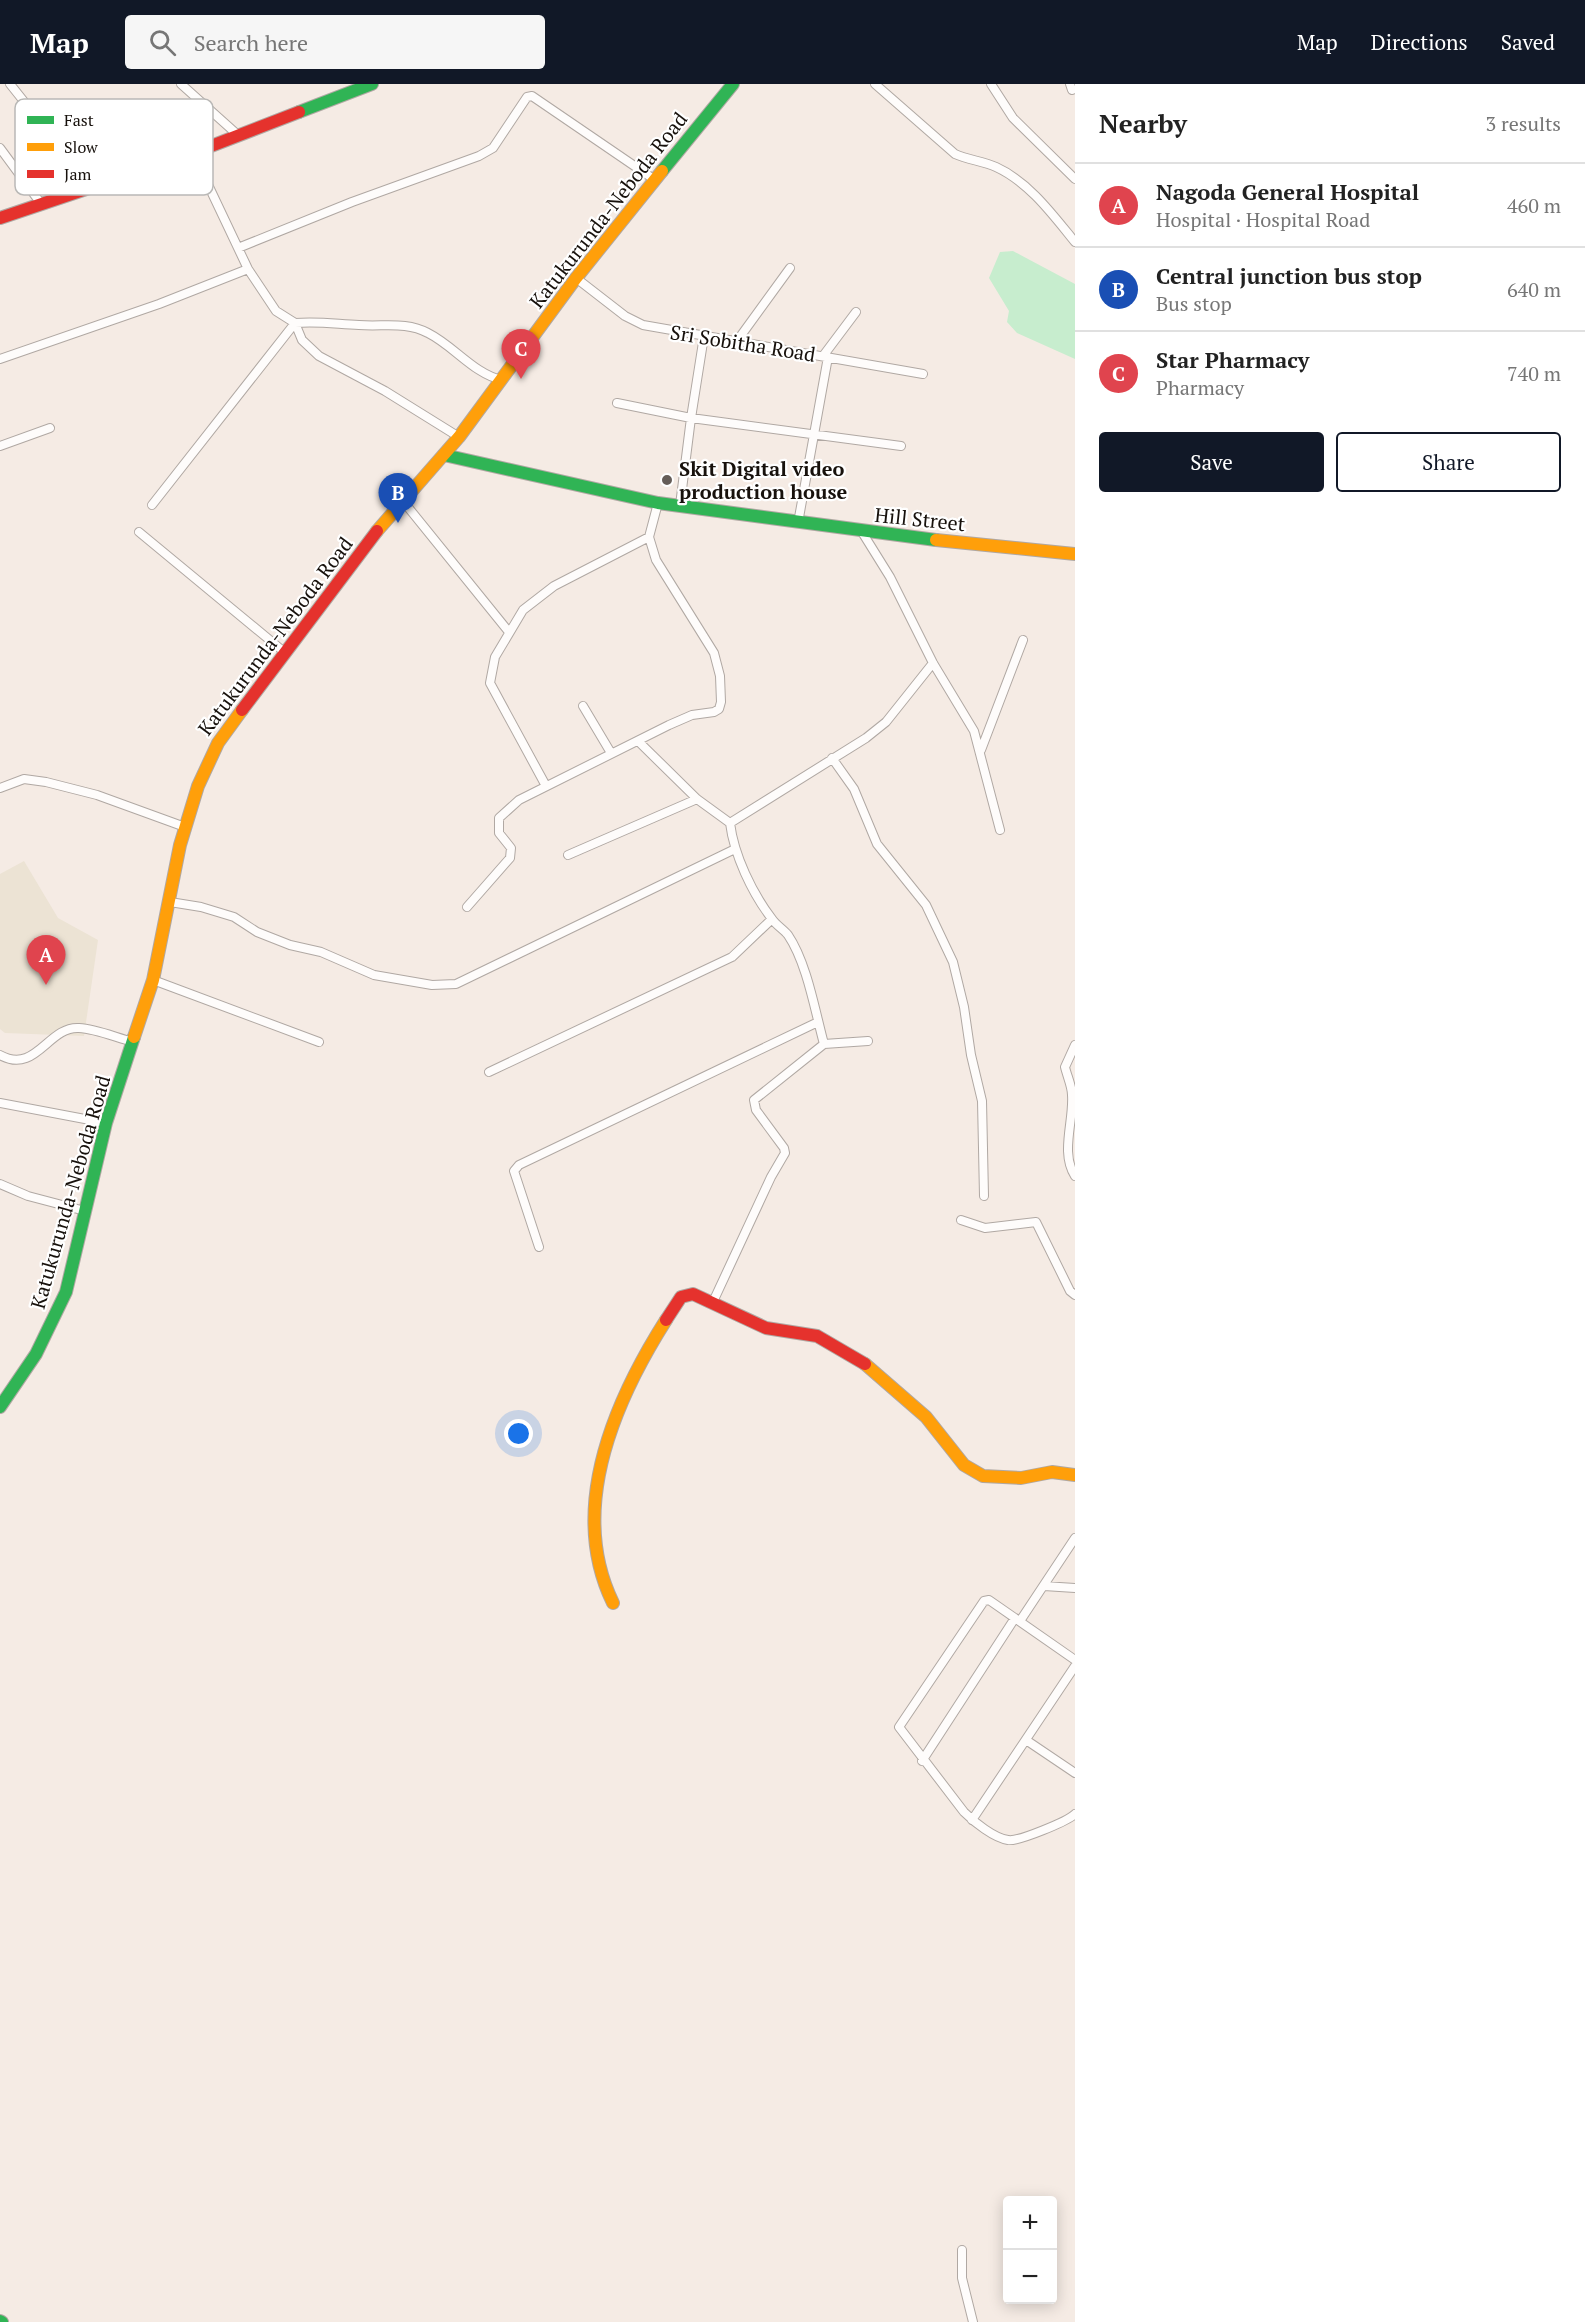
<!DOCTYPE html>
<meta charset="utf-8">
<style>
:root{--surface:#fff;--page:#f6f6f6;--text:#222;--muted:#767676;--line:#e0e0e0;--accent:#111827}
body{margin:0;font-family:"PT Serif",serif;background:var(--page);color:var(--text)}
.controls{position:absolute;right:18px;bottom:18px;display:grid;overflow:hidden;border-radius:6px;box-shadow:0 3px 15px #0003}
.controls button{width:54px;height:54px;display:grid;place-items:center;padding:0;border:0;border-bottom:2px solid var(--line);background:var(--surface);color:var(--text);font:30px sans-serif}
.you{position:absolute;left:519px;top:1350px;width:21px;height:21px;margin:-15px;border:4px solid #fff;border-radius:50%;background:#1a73e8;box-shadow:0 0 0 9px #1a73e833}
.badge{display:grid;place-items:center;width:39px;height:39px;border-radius:50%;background:var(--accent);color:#fff;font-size:20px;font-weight:700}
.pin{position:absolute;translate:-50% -50px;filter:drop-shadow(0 2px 3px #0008)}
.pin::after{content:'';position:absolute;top:32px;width:21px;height:18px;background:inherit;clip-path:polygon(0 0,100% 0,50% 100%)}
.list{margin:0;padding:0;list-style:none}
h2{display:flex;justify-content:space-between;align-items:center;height:78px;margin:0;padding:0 24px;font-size:26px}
h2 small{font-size:20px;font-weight:400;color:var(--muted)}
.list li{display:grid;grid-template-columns:39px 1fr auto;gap:18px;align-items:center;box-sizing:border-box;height:84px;padding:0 24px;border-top:2px solid var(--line)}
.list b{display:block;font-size:22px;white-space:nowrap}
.list p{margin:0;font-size:20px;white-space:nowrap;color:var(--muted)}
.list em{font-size:20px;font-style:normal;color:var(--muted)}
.actions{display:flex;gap:12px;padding:18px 24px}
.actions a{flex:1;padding:14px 0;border:2px solid var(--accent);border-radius:6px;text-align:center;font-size:21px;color:var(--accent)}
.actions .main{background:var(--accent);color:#fff}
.icon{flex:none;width:33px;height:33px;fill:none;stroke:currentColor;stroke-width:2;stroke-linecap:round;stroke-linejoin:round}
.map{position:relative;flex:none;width:1075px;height:2238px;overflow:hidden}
header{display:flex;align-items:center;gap:36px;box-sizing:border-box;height:84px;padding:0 30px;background:var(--accent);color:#fff}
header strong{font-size:28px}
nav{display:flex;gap:33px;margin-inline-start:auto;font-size:21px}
.search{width:420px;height:54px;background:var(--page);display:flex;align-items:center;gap:15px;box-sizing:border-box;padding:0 21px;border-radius:6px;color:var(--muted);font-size:22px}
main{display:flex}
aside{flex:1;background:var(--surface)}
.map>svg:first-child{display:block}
.medical{fill:#ece3d4}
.green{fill:#c7edce}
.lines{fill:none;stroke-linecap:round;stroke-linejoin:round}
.street-casing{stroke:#b0a8a3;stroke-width:10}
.fast-casing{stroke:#b0a8a3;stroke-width:14}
.slow-casing{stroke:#b0a8a3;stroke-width:14}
.jam-casing{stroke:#b0a8a3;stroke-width:14}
.street{stroke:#fefcfb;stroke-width:8}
.fast{stroke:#30b455;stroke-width:12}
.slow{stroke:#ff9f0a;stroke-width:12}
.jam{stroke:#e5322d;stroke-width:12}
.poi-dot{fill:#655d58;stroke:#fff;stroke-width:2}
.labels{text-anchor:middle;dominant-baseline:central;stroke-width:4.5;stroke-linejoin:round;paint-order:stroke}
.street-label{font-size:20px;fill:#17110c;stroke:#fff}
.poi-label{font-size:20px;font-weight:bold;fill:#17110c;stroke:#fff;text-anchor:start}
.key{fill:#fff;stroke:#b9b8b6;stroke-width:1.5}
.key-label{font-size:16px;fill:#17110c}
</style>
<header>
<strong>Map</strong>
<div class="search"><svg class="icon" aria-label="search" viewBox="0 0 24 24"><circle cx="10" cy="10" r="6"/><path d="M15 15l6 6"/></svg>Search here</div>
<nav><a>Map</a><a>Directions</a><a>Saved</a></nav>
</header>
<main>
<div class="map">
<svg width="1075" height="2238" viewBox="0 0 1075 2238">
<rect width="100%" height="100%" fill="#f5ebe4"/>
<path class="medical" d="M 24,777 L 58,834 L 98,856 L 84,952 L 5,949 L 0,945 L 0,790 Z"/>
<path class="green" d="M 1013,167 L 1075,200 L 1075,275 L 1017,249 L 1007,238 L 1009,227 L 989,194 L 1000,168 Z"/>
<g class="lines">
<defs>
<path id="street" d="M 10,0 L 93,104
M 181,0 L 239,52
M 875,0 L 955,70 C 968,76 983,77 996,83 C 1029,98 1053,131 1075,158
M 991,0 L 1013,34 L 1075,95
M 1070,0 L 1072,6
M 0,64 L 42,121
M 238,164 L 352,118 L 479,72 L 493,64 L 527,13 L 532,12 L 655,96
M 576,194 L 625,232 L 643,241 L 923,290
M 737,257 L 790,184
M 823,272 L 856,228
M 0,275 L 159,220 L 248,185
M 617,319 L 691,334 L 704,252
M 459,353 L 385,307 L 319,272 L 302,256 L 295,239 C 318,237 336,240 359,241 C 383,243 406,237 428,249 C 454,262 474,290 502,296
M 0,362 L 50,344
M 403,417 L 509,548
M 152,421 L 295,239 L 276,227 L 248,185 L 193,69
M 680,421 L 691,334 L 901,362
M 798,439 L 828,273
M 139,448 L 283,567
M 862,448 L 890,493 L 933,579 L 974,647 L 1000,746
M 583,622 L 611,669
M 638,657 L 697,715 L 730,739
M 981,666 L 1023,556
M 832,674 L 854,705 L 877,760 L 926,821 L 953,878 L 964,923 L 971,971 L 982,1017 L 984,1112
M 546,702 L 490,599 L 495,573 L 523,526 L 554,502 L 649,453
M 0,704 L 24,695 L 46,698 L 97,711 L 185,743
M 568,771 L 697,715
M 170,818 L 201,823 L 234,833 L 257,848 L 290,861 L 321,868 L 374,891 L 432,901 L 456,900 L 735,765
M 467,823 L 510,774 L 511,764 L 499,749 L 499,734 L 519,716 L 669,641 L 692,631 L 714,628 L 719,625 L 721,618 L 720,592 L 714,569 L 656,476 L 649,453 L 658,419
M 153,896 L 319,958
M 824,960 C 815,927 807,879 788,851 C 783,845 776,841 772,835 C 752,809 734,771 730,739 L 866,654 L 886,638 L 933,579
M 1075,961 L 1065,983 C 1067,992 1072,1002 1072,1011 C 1074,1037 1060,1069 1075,1092
M 0,971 C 36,991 48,942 79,944 C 97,945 117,954 134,958
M 489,988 L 732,873 L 772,835
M 0,1019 L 106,1039
M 0,1100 L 28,1112 L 85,1127
M 961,1136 L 985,1144 L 1036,1138 L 1070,1207 L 1075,1211
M 539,1163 L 514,1087 L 519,1081 L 818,938
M 712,1220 L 771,1093 L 785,1069 L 784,1064 L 756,1026 L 754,1016 L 824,960 L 868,957
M 1044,1502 L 1075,1504
M 1020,1537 L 1075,1454
M 1075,1576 L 989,1516 L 984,1517 L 899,1643 L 964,1728 C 974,1738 994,1754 1008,1756 C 1018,1758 1068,1737 1075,1730
M 1026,1656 L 1075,1689
M 922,1677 L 1015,1534
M 972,1736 L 1075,1582
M 962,2166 L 962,2194 L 973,2238"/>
<path id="fast" d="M 299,28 L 372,0
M 662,87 L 733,0
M 444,371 L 658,419 L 936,456
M 0,1323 L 36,1270 L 66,1208 L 106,1039 L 134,953
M 0,2237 L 2,2238"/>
<path id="slow" d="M 377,447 L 459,353 L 576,194 L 662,87
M 936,456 L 1075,470
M 134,953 L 153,896 L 180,761 L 198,702 L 218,659 L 242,626
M 865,1280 L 926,1333 L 964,1381 L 983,1392 L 1021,1394 L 1052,1388 L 1075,1391
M 613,1519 C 567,1425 614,1318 666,1236"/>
<path id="jam" d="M 0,134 L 193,69 L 299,28
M 242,626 L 377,447
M 666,1236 L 681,1213 L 693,1210 L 766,1244 L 817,1252 L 865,1280"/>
</defs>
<use href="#street" class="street-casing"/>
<use href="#fast" class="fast-casing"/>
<use href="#slow" class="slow-casing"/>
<use href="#jam" class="jam-casing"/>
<use href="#street" class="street"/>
<use href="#fast" class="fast"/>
<use href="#slow" class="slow"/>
<use href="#jam" class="jam"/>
</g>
<circle class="poi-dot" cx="667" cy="396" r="6"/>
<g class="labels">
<g class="street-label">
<text transform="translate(608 126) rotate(-52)">Katukurunda-Neboda Road</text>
<text transform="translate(743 259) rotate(9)">Sri Sobitha Road</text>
<text transform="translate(920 435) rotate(6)">Hill Street</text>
<text transform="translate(275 552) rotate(-53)">Katukurunda-Neboda Road</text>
<text transform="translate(70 1108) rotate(-74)">Katukurunda-Neboda Road</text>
</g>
<g class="poi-label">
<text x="679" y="384">Skit Digital video<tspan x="679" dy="23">production house</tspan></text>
</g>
</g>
<rect x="15" y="15" width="198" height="96" rx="9" class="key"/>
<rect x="27" y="32" width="27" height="8" fill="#30b455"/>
<rect x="27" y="59" width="27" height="8" fill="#ff9f0a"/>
<rect x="27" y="86" width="27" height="8" fill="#e5322d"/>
<g class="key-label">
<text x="64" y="42">Fast</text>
<text x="64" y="69">Slow</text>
<text x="64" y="96">Jam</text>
</g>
</svg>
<div class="controls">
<button>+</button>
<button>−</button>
</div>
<div class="you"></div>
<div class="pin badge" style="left:46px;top:901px;background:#e0444e">A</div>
<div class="pin badge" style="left:398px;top:439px;background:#1a4fb4">B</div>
<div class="pin badge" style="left:521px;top:295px;background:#e0444e">C</div>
</div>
<aside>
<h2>Nearby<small>3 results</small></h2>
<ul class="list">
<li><span class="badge" style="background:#e0444e">A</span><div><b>Nagoda General Hospital</b><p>Hospital · Hospital Road</p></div><em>460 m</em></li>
<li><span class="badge" style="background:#1a4fb4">B</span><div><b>Central junction bus stop</b><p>Bus stop</p></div><em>640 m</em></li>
<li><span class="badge" style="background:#e0444e">C</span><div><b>Star Pharmacy</b><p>Pharmacy</p></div><em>740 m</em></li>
</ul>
<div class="actions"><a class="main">Save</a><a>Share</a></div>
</aside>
</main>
